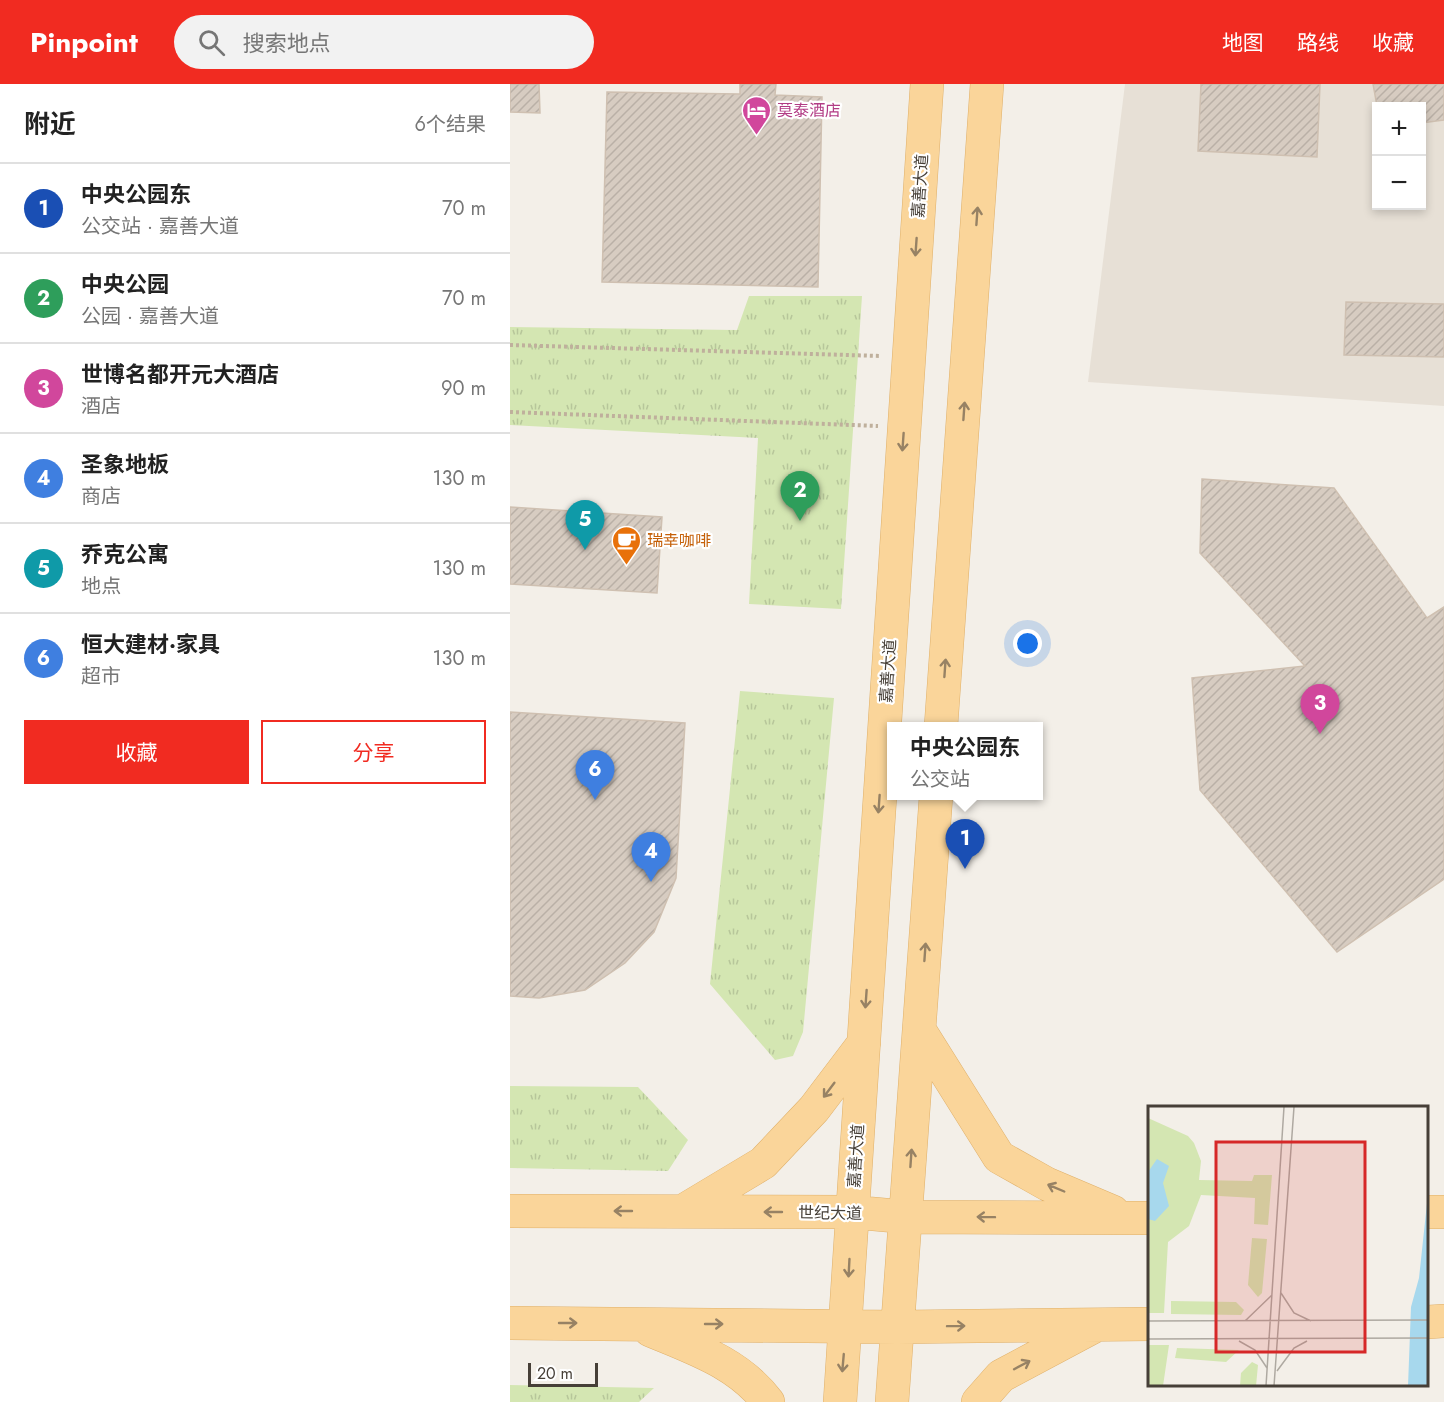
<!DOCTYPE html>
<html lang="zh">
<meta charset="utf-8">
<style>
:root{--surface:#fff;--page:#f2f2f2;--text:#222;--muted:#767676;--line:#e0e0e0;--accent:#f12b21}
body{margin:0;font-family:Jost,"Noto Sans SC",sans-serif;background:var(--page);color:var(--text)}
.controls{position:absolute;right:18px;top:18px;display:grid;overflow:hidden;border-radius:0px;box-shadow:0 3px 9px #0003}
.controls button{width:54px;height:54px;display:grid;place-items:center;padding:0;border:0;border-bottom:2px solid var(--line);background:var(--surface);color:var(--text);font:30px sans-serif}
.scale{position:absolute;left:18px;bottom:15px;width:70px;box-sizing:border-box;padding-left:6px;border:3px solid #463f37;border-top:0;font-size:16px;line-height:21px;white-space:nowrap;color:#463f37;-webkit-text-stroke:4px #fff;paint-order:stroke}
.you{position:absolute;left:518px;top:560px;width:21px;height:21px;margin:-15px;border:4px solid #fff;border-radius:50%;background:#1a73e8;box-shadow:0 0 0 9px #1a73e833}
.badge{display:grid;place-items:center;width:39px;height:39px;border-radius:50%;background:var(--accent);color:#fff;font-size:20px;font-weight:700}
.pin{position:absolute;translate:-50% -50px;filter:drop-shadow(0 2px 3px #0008)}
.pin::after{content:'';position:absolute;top:32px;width:21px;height:18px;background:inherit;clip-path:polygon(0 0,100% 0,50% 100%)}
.popup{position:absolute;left:377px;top:638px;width:156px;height:78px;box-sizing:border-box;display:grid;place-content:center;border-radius:0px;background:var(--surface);filter:drop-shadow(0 2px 4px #0005);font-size:20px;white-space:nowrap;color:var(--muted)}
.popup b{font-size:22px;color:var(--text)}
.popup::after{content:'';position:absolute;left:50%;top:100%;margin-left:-12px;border:12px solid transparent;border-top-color:var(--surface)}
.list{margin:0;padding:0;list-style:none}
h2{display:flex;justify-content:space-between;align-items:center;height:78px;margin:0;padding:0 24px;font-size:26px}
h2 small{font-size:20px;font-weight:400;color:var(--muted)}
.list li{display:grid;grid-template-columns:39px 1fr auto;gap:18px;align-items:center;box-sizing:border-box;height:90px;padding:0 24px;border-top:2px solid var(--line)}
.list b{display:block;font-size:22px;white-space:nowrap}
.list p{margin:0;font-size:20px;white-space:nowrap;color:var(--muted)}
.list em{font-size:20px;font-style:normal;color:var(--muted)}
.actions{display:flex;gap:12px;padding:18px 24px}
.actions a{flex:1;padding:14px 0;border:2px solid var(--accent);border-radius:0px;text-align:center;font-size:21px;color:var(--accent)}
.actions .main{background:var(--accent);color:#fff}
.icon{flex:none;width:33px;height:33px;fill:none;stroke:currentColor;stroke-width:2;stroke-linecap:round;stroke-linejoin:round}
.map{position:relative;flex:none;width:934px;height:1318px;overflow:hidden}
header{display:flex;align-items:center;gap:36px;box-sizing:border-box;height:84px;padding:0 30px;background:var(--accent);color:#fff}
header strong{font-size:28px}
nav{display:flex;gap:33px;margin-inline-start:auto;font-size:21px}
.search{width:420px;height:54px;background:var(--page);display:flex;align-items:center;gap:15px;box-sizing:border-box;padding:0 21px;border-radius:33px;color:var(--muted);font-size:22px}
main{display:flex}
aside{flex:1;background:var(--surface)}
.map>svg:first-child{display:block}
.residential{fill:#e7e0d6;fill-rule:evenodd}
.park{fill:url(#park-tufts)}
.building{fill:url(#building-hatch);stroke:#cfc0b1;stroke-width:1.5}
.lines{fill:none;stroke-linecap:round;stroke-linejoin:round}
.major-casing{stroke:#dfb06a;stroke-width:34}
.path{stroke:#bfb09c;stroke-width:4;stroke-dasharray:3 3;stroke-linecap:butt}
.major{stroke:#fad59a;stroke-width:33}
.oneway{stroke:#978264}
.labels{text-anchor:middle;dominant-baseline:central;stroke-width:4.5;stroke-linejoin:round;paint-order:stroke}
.hotel-label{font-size:16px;fill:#b23c85;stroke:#fff;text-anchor:start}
.street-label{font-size:16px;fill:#463f37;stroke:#fff}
.food-label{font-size:16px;fill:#c56008;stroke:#fff;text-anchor:start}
.inset-road{fill:none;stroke:#aea9a1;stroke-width:1.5}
.view{fill:#d62828;fill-opacity:0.15;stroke:#d62828;stroke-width:3}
.inset-edge{fill:none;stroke:#463f37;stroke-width:3}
</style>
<header>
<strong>Pinpoint</strong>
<div class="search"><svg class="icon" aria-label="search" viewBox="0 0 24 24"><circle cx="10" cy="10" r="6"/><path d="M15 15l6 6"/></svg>搜索地点</div>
<nav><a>地图</a><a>路线</a><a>收藏</a></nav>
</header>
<main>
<aside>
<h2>附近<small>6个结果</small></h2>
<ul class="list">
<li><span class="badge" style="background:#1a4fb4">1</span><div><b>中央公园东</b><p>公交站 · 嘉善大道</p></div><em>70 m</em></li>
<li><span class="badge" style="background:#2e9e5b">2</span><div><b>中央公园</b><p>公园 · 嘉善大道</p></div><em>70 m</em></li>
<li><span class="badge" style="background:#d1479c">3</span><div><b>世博名都开元大酒店</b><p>酒店</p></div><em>90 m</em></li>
<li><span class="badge" style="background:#3f7fe0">4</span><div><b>圣象地板</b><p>商店</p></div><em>130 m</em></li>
<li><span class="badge" style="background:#0f9aa8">5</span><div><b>乔克公寓</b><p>地点</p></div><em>130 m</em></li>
<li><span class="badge" style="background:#3f7fe0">6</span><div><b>恒大建材·家具</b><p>超市</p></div><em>130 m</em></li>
</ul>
<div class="actions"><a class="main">收藏</a><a>分享</a></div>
</aside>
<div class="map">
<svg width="934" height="1318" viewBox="0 0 934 1318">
<defs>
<pattern id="park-tufts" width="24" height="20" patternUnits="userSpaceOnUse" patternTransform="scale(1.5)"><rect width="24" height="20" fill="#d4e6b2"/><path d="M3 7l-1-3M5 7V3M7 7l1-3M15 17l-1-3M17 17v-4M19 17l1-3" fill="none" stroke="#b7c69a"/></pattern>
<pattern id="building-hatch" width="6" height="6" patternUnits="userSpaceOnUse" patternTransform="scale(1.5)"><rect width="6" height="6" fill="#d7ccc1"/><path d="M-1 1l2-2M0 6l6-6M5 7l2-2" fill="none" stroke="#bab0a6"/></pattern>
</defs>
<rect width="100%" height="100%" fill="#f3efe8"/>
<path class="residential" d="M 615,0 L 934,0 L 934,322 L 578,298 ZM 866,22 L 912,22 L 912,122 L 866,122 Z"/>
<path class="park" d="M 239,212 L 352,212 L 331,525 L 239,520 L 248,354 L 0,341 L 0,243 L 227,246 Z
M 230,607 L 324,614 L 293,948 L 283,972 L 265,976 L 200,900 Z
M 0,1002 L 128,1003 L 178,1056 L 158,1087 L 0,1084 Z
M 0,1301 L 144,1304 L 129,1318 L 0,1318 Z"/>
<path class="building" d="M 0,0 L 29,0 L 30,29 L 0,28 Z
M 230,0 L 266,0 L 265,11 L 312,13 L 308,203 L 92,198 L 97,8 L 230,10 Z
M 691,0 L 810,0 L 807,73 L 688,67 Z
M 863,0 L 934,0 L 934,36 L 912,39 L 912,22 L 867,22 Z
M 836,218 L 934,220 L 934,273 L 834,271 Z
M 692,395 L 824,404 L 917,534 L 934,523 L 934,795 L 827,868 L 690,706 L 682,594 L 795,582 L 690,469 Z
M 0,423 L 152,433 L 147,509 L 0,500 Z
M 0,628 L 175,639 L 166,794 L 144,848 L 115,879 L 75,906 L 29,914 L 0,912 Z"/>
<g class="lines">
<defs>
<path id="major" d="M 431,642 L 477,0
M 410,947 L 489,1073 L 537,1100 L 603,1128
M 0,1127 L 342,1128 L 397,1133 L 640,1134
M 173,1127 L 253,1079 L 304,1025 L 354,959
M 918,1128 L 934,1128
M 918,1238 L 934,1237
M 0,1239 L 387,1243 L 640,1240
M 140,1246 C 183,1264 229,1279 258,1318
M 330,1318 L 417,0
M 382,1318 L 426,712
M 468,1318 L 491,1292 L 583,1243"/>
</defs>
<use href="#major" class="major-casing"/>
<path class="path" d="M 0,261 L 371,272
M 0,328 L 368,342"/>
<use href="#major" class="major"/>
</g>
<defs><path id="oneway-shaft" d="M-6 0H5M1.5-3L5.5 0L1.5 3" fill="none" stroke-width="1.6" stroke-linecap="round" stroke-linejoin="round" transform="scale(1.5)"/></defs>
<g class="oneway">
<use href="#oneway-shaft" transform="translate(467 132) rotate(-86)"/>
<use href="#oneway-shaft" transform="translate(406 163) rotate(94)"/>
<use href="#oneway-shaft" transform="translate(454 327) rotate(-86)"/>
<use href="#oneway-shaft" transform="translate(393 358) rotate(94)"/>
<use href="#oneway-shaft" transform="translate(435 584) rotate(-86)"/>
<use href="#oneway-shaft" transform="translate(369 720) rotate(94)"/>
<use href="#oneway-shaft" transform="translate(415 868) rotate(-86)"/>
<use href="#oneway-shaft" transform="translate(356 915) rotate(94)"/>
<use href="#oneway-shaft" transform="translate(319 1006) rotate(127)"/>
<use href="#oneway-shaft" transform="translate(401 1074) rotate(-86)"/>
<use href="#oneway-shaft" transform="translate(546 1104) rotate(-157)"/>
<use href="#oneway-shaft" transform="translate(113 1127) rotate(-180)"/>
<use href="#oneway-shaft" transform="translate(263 1128) rotate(-180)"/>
<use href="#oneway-shaft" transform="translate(476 1133) rotate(-179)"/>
<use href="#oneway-shaft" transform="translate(339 1184) rotate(93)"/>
<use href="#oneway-shaft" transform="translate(58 1239)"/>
<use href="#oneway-shaft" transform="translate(204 1240)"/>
<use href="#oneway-shaft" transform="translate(446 1242) rotate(-1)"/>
<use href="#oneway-shaft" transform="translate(333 1279) rotate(95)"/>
<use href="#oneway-shaft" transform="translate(512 1281) rotate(-28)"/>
</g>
<defs>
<symbol id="hotel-pin" viewBox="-11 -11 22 30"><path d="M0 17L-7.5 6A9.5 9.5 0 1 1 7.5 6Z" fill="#d1479c" stroke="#fff"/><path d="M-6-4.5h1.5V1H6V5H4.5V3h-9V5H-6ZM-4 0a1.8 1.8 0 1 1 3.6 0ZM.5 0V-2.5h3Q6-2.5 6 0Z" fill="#fff"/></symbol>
<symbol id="cafe-pin" viewBox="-11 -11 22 30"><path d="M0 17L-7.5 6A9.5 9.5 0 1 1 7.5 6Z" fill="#e8710a" stroke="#fff"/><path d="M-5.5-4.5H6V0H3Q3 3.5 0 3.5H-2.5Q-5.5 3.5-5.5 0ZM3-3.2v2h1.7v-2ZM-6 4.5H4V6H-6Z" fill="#fff"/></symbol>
</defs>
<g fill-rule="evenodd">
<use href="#hotel-pin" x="230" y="10" width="33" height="45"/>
<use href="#cafe-pin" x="100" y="440" width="33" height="45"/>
</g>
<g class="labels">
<g class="hotel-label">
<text x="267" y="26">莫泰酒店</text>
</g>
<g class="street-label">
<text transform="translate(410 102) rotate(-86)">嘉善大道</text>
<text transform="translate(378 587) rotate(-86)">嘉善大道</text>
<text transform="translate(346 1072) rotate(-86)">嘉善大道</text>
<text transform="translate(320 1129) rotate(1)">世纪大道</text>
</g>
<g class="food-label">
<text x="137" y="456">瑞幸咖啡</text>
</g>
</g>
<g transform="translate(638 1022)">
<rect width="280" height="280" fill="#f3efe8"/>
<path d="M 0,12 L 40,30 L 46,37 L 53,55 L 51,74 L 104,75 L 106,69 L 124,69 L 120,119 L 106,118 L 107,92 L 53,89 L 41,120 L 20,136 L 16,207 L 0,207 ZM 104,132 L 119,133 L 114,187 L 110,191 L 100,179 ZM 23,195 L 88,196 L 96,204 L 93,209 L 23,208 ZM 0,239 L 21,239 L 15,280 L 0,280 ZM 29,242 L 91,244 L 78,256 L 27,252 ZM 104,256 L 110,259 L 108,280 L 92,280 L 93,267 Z" fill="#d4e6b2"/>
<path d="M 9,53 L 21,60 L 15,77 L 21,100 L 7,115 L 0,113 L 0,66 ZM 280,88 L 280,280 L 260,280 L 263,201 L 271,172 Z" fill="#a7d8ed"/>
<path class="inset-road" d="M 133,187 L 146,207 L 163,215M 0,215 L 281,214M 97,215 L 124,189M 0,233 L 281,232M 91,235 L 107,244 L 119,262M 129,265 L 146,242 L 159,235M 118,280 L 136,1M 126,280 L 146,1"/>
<path class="view" d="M 68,36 L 217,36 L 217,246 L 68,246 Z"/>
<rect width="280" height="280" class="inset-edge"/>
</g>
</svg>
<div class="controls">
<button>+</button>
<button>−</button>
</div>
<div class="scale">20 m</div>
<div class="you"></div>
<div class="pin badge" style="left:455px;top:785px;background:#1a4fb4">1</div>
<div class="popup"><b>中央公园东</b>公交站</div>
<div class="pin badge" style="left:290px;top:437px;background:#2e9e5b">2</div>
<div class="pin badge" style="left:810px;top:650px;background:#d1479c">3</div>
<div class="pin badge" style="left:141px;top:798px;background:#3f7fe0">4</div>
<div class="pin badge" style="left:75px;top:466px;background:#0f9aa8">5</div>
<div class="pin badge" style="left:85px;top:716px;background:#3f7fe0">6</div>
</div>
</main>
